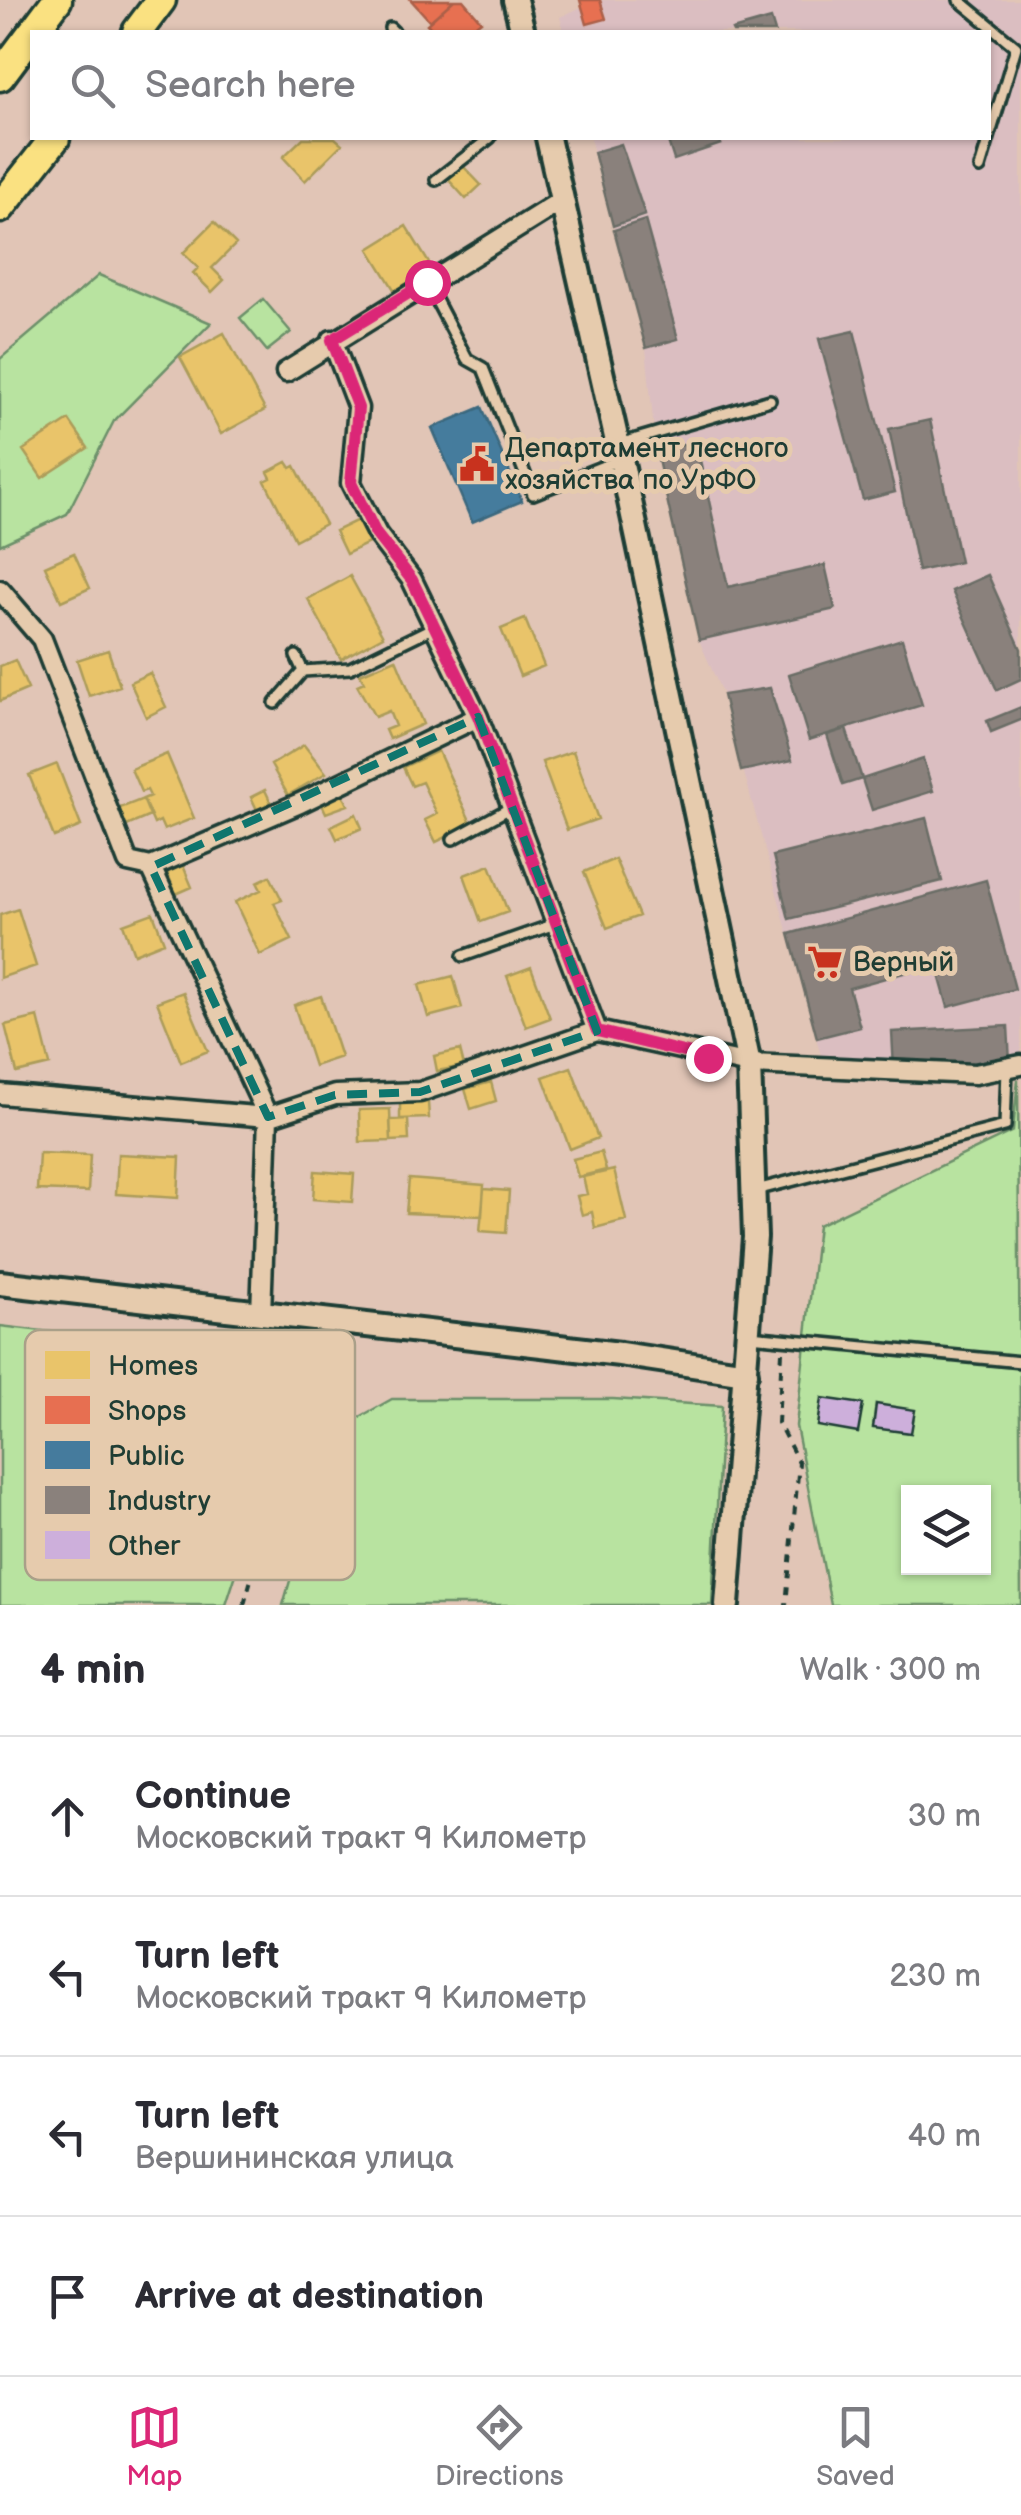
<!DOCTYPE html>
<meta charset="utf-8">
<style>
:root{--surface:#fff;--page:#f2f2f3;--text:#2b2b33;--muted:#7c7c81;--line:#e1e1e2;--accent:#db2777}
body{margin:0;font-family:"Balsamiq Sans",sans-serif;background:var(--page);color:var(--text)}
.controls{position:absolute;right:30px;bottom:30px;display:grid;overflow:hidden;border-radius:0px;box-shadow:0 2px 8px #0004}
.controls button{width:90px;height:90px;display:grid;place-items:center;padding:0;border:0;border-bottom:2px solid var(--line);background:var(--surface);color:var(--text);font:50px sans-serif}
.stop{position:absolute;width:30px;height:30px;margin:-22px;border:8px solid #db2777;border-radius:50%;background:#fff}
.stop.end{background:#db2777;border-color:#fff;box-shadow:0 2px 10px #0008}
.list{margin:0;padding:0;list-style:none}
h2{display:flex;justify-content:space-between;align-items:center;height:130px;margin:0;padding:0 40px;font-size:42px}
h2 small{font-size:32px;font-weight:400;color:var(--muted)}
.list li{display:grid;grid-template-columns:65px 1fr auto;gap:30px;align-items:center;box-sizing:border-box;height:160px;padding:0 40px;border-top:2px solid var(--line)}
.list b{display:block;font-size:38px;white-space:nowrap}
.list p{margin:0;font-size:32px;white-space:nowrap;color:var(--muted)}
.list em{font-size:32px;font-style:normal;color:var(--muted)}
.icon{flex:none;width:55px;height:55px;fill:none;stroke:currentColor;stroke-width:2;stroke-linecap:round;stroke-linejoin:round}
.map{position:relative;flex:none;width:1021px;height:1605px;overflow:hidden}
.search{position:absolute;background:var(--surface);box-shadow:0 2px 8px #0004;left:30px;right:30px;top:30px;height:110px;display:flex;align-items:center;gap:25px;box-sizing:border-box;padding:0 35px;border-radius:0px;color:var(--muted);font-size:38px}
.sheet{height:770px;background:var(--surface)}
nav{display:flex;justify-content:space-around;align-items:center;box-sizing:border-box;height:140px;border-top:2px solid var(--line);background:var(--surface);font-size:28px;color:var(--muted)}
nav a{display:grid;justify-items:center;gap:5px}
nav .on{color:var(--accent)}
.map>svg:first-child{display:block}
.built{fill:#dbbec1}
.green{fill:#b8e3a0;stroke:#6c906a;stroke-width:2.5;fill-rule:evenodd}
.homes{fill:#e9c46a;stroke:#ac9c5a;stroke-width:2.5}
.shops{fill:#e76f51;stroke:#ab6048;stroke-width:2.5}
.public{fill:#457b9d;stroke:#3a687e;stroke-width:2.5}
.industry{fill:#8a817c;stroke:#6a6d66;stroke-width:2.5}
.building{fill:#cdafdb;stroke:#1f3d34;stroke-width:2.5}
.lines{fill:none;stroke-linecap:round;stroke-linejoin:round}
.service-casing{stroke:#1f3d34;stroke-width:16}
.minor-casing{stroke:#1f3d34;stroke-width:25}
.tertiary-casing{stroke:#1f3d34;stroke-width:30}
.primary-casing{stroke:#1f3d34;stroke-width:35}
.path{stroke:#1f3d34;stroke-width:4;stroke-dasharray:8 8;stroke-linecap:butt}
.service{stroke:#e6cbad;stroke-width:9}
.minor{stroke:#e6cbad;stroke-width:18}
.tertiary{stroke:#e6cbad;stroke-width:22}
.primary{stroke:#fae181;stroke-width:28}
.route{stroke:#db2777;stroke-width:12}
.marked{fill:none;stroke:#0f766e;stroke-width:8;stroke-dasharray:20 12;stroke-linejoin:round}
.labels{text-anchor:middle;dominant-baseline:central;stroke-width:10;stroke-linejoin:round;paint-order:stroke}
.poi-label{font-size:28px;fill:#1f3d34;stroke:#e6cbad;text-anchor:start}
.key{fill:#e6cbad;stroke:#aaa089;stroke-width:2.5}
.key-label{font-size:28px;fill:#1f3d34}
</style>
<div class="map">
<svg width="1021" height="1605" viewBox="0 0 1021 1605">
<rect width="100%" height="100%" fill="#e1c5b6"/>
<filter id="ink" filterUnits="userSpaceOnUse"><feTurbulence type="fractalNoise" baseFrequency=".01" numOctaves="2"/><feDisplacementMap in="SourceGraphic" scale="20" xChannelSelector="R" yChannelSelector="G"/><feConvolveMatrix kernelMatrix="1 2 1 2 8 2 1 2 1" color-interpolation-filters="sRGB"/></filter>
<g filter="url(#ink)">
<path class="built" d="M 597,0 L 1021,0 L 1021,1056 L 976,1069 L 823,1063 L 723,695 L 699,640 L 656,451 L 646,348 L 590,138 L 988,138 L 988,32 L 564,32 L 560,17 Z"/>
<path class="green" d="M 99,275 L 211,323 L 114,421 L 67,514 L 0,545 L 0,359 Z
M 263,299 L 291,332 L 267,351 L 240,318 Z
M 1018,1079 L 1021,1605 L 831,1605 L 796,1426 L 818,1225 L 1013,1131 ZM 908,1492 L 984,1492 L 984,1568 L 908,1568 Z
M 0,1326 L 305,1362 L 226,1605 L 0,1605 Z
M 392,1399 L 613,1399 L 722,1406 L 712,1605 L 283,1605 L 333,1432 Z"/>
<path class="homes" d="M 303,138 L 335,138 L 342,144 L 305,181 L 283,157 Z
M 463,166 L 481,185 L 466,199 L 448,179 Z
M 214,222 L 236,244 L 212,268 L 224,280 L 212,292 L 193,273 L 198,268 L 183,253 Z
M 406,226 L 432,268 L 395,291 L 369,249 Z
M 224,333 L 265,410 L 221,434 L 180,357 Z
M 69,420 L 88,448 L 42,478 L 23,450 Z
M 287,462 L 291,468 L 295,466 L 325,524 L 295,540 L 265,481 L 271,478 L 268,472 Z
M 362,518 L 373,541 L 346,554 L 335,531 Z
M 74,553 L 90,588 L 61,601 L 45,566 Z
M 350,576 L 383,636 L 341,659 L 308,599 Z
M 525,619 L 544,666 L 520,676 L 501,629 Z
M 108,650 L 120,686 L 89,696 L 77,660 Z
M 396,659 L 423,724 L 389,739 L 385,730 L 395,726 L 389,711 L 375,717 L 357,685 L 364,682 L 360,674 Z
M 15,660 L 28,689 L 0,701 L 0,666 Z
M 150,673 L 166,707 L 146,717 L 130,682 Z
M 304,745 L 326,773 L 288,795 L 271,765 Z
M 438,751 L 472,825 L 436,842 L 425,820 L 437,814 L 422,782 L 412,786 L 403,767 Z
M 573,751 L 598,819 L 567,830 L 542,762 Z
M 167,754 L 194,818 L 164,830 L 160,821 L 154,824 L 143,799 L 150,796 L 147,790 L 141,792 L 131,769 Z
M 57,764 L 81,826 L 54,837 L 29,775 Z
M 265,790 L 273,807 L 259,814 L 251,797 Z
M 342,792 L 348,805 L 326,813 L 321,802 Z
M 143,799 L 150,816 L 122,828 L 115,810 Z
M 356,814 L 362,828 L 337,839 L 331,826 Z
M 615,859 L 639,916 L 607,928 L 584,872 Z
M 182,863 L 192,887 L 176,894 L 166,870 Z
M 490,865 L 508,912 L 481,922 L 464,875 Z
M 270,876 L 282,900 L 274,903 L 292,940 L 260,955 L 235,902 L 261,890 L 257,882 Z
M 18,909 L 36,966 L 0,978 L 0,915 Z
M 153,913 L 164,942 L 134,954 L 123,924 Z
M 531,967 L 550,1018 L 526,1027 L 507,976 Z
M 453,976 L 462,1008 L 428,1017 L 419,985 Z
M 183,992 L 208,1051 L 181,1062 L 157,1002 Z
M 321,996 L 341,1057 L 314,1066 L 294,1005 Z
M 38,1017 L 50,1065 L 17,1073 L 5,1025 Z
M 460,1050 L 464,1066 L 437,1071 L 434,1056 Z
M 571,1067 L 598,1138 L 570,1149 L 543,1077 Z
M 491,1082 L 496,1101 L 471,1109 L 465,1089 Z
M 428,1102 L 429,1118 L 400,1119 L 400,1103 Z
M 390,1109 L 391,1141 L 360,1142 L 359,1110 Z
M 408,1119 L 409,1140 L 391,1141 L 390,1120 Z
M 601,1152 L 606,1170 L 578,1177 L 573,1159 Z
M 39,1153 L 90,1155 L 88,1192 L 37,1190 Z
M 118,1154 L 180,1157 L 178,1198 L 116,1194 Z
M 614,1170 L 626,1220 L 595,1228 L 592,1212 L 582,1215 L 577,1196 L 587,1194 L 583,1177 Z
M 315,1171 L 354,1174 L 352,1202 L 313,1199 Z
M 409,1179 L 484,1185 L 482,1216 L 406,1213 Z
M 484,1189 L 509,1191 L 506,1233 L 480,1231 Z"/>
<path class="shops" d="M 411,0 L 454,0 L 430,21 Z
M 454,0 L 463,0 L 481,21 L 467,32 L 435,32 L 427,24 Z
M 580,0 L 600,0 L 606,19 L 587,24 Z"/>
<path class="public" d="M 482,407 L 522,501 L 472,522 L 432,428 Z"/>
<path class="industry" d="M 771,19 L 775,32 L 733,32 L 732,30 Z
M 667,138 L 718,138 L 721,144 L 674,160 Z
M 621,144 L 645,215 L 613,226 L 594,152 Z
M 645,220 L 678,339 L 646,348 L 614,230 Z
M 854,331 L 895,492 L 863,500 L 819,339 Z
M 930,420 L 960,562 L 918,571 L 889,429 Z
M 696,442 L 728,587 L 825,565 L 835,609 L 699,640 L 656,451 Z
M 988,575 L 1021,649 L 1021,679 L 997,690 L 952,591 Z
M 902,639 L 922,705 L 809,740 L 789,674 Z
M 770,688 L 792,760 L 741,771 L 723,695 Z
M 1021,707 L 1021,720 L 991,732 L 987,721 Z
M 846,729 L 862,779 L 843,785 L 827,735 Z
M 923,759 L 933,791 L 872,810 L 862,779 Z
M 926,818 L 942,881 L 789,919 L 773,856 Z
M 986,880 L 1015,989 L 948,1007 L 936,964 L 849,988 L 860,1027 L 817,1038 L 789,934 Z
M 1008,1026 L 1010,1063 L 894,1069 L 892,1032 Z"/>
<path class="building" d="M 822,1398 L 863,1404 L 858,1433 L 818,1426 Z
M 876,1404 L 915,1410 L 911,1433 L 873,1428 Z"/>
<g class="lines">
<defs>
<path id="service" d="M 959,0 L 1016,47 L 980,168
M 390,28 L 394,32
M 436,180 L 490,138
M 427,283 L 467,359 L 483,368 L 533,494 L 619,460
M 619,444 L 770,400
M 296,656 L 303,671 L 350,668 L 434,627
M 275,703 L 303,671
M 453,839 L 512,807
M 463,956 L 555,924
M 756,1190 L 1005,1126 L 1007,1069
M 750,1336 L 1021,1362"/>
<path id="minor" d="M 332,340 L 358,408 L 351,483 L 377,534 L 412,580 L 478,717 L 597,1031
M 286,372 L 561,201
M 0,590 L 42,639 L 128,862 L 151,867 L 268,1117 L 261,1314
M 151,867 L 300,803 L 478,717
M 0,1094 L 268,1117 L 335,1095 L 420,1092 L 597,1031 L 749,1064 L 975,1074 L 1021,1065"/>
<path id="tertiary" d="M 515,0 L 523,32
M 548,138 L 621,459 L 749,1064 L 755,1237 L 727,1605
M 0,1283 L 620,1354 L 746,1373"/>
<path id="primary" d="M 33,32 L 57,0
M 137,32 L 161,0
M 0,76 L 32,33
M 0,208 L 55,138"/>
</defs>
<use href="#service" class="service-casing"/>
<use href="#minor" class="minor-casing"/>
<use href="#tertiary" class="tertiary-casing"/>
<use href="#primary" class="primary-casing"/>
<path class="path" d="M 782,1352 L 778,1423 L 799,1463 L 786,1605
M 244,1605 L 298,1408 L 347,1346"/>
<use href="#service" class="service"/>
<use href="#minor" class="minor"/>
<use href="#tertiary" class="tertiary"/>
<use href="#primary" class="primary"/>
</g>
</g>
<g class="lines" filter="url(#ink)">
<path class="route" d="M 427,282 L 332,340 L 358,408 L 351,483 L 376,534 L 412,580 L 478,716 L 597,1031 L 708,1058"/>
</g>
<path class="marked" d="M 478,717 L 597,1031 L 420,1092 L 335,1095 L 268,1117 L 151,867 Z"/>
<defs>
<symbol id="civic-bare" viewBox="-9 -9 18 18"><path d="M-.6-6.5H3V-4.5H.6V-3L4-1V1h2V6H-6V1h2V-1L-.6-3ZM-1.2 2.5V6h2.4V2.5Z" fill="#c8321e" stroke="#e6cbad" stroke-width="2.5" paint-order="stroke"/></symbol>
<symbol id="supermarket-bare" viewBox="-9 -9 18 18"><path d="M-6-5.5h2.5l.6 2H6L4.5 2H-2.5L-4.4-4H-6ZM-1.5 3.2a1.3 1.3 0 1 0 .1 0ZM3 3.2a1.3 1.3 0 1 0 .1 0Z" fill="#c8321e" stroke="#e6cbad" stroke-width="2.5" paint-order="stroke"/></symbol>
</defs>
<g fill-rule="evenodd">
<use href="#civic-bare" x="452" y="439" width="50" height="50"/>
<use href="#supermarket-bare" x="800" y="937" width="50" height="50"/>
</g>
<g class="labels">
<g class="poi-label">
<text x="505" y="448">Департамент лесного<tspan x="505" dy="32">хозяйства по УрФО</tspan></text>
<text x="853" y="962">Верный</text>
</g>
</g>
<rect x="25" y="1330" width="330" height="250" rx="15" class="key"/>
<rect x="45" y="1351" width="45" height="28" fill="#e9c46a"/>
<rect x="45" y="1396" width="45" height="28" fill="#e76f51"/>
<rect x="45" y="1441" width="45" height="28" fill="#457b9d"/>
<rect x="45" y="1486" width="45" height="28" fill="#8a817c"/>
<rect x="45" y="1531" width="45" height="28" fill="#cdafdb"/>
<g class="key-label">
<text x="108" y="1375">Homes</text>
<text x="108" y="1420">Shops</text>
<text x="108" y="1465">Public</text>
<text x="108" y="1510">Industry</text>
<text x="108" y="1555">Other</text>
</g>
</svg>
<div class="controls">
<button><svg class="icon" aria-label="layers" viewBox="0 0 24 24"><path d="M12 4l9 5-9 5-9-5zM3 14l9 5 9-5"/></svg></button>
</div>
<div class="stop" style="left:427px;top:282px"></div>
<div class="stop end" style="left:708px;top:1058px"></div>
<div class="search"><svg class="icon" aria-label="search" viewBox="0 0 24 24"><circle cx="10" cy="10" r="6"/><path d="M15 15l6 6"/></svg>Search here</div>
</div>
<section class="sheet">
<h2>4 min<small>Walk · 300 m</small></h2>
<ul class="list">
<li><svg class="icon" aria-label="ahead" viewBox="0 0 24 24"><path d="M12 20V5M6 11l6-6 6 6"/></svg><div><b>Continue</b><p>Московский тракт 9 Километр</p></div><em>30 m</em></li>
<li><svg class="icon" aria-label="left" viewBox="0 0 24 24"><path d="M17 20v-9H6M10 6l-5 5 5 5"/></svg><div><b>Turn left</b><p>Московский тракт 9 Километр</p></div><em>230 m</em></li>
<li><svg class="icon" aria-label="left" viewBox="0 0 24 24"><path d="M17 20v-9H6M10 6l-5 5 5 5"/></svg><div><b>Turn left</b><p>Вершининская улица</p></div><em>40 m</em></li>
<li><svg class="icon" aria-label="arrive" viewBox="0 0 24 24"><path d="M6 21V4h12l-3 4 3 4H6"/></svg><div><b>Arrive at destination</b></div></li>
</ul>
</section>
<nav>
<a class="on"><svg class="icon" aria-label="map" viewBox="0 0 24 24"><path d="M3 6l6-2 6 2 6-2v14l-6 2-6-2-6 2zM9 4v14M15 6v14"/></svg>Map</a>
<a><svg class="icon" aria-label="directions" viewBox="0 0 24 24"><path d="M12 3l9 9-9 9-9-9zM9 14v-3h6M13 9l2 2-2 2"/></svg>Directions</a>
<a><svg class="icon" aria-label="saved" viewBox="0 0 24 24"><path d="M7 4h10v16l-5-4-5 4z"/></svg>Saved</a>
</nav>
